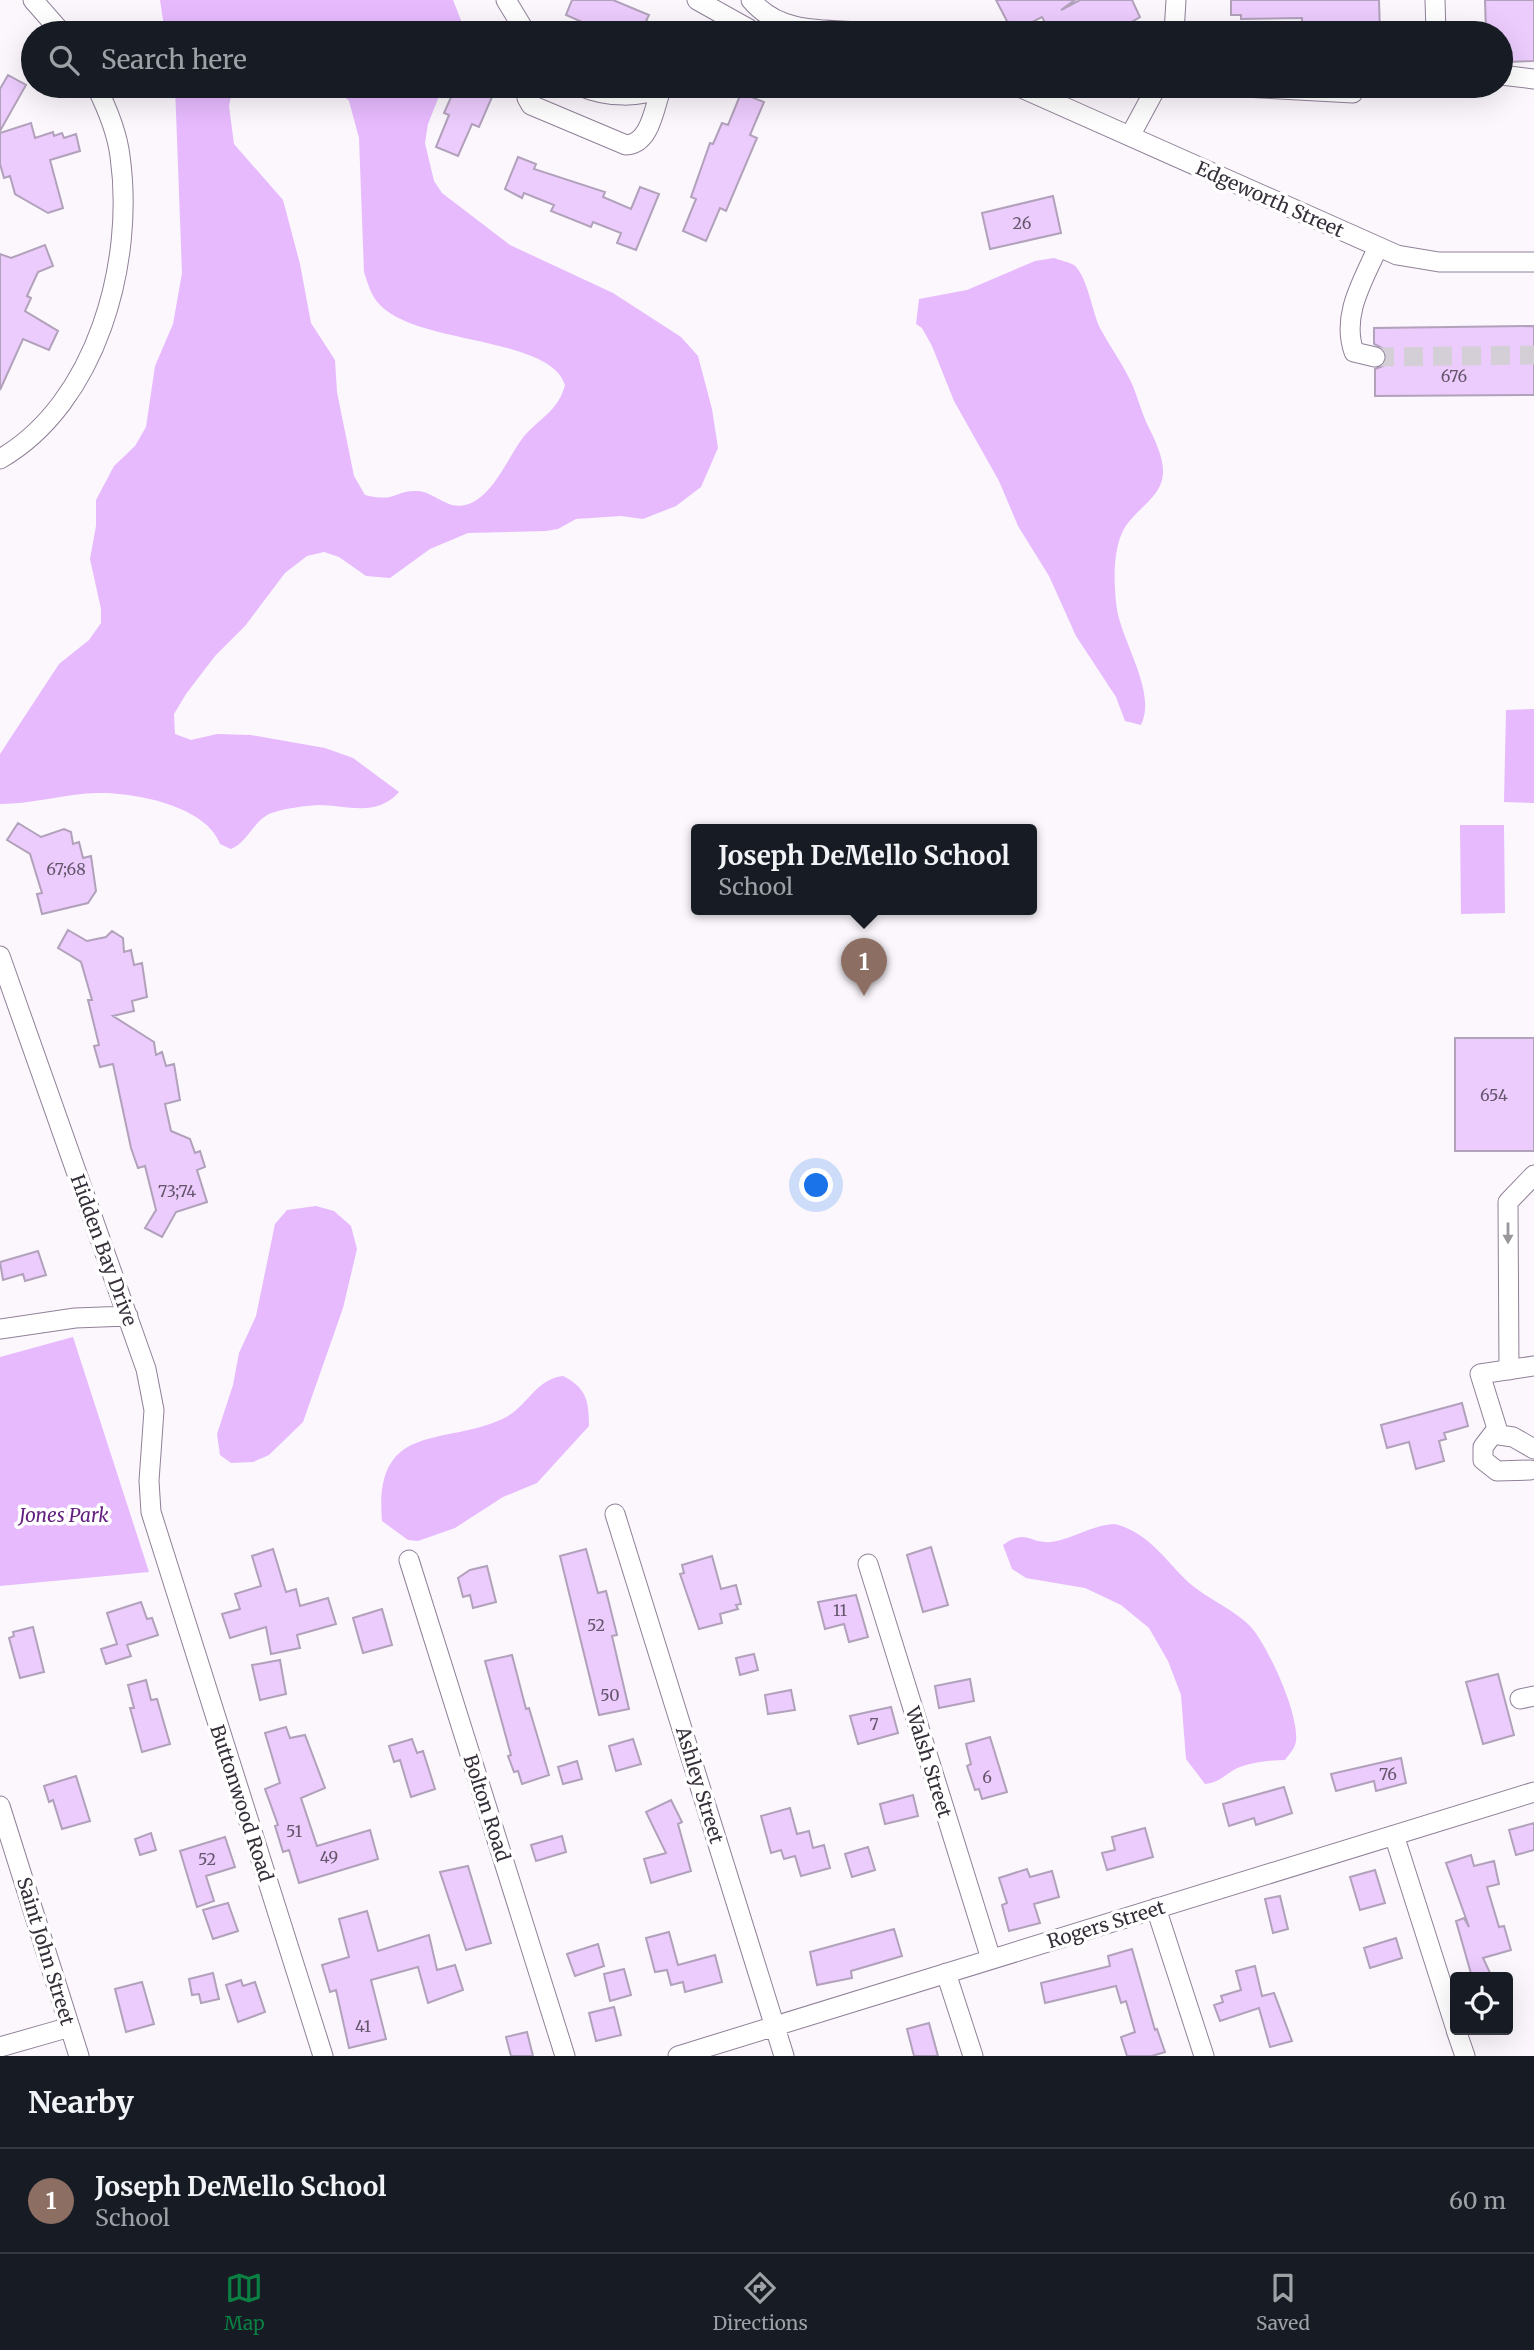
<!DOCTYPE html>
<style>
:root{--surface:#171b24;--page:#20242c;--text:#f1f3f6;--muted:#9ea1a6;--line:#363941;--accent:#0b8043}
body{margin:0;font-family:Merriweather,serif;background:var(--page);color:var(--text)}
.controls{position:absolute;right:21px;bottom:21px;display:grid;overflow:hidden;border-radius:7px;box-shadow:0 7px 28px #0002}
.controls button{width:63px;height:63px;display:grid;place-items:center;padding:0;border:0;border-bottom:2px solid var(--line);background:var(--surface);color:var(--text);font:35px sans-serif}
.you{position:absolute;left:817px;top:1186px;width:24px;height:24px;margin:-18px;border:5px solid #fff;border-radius:50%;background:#1a73e8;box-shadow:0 0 0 10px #1a73e833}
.badge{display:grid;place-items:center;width:46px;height:46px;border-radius:50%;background:var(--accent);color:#fff;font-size:23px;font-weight:700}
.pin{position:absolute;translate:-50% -58px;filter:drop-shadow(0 2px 4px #0008)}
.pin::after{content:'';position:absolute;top:37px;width:24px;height:21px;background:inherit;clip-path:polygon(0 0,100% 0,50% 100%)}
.popup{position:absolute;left:691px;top:824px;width:346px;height:91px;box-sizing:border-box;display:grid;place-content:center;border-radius:7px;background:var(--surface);filter:drop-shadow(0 2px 5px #0005);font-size:23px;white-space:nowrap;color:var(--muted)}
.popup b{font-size:26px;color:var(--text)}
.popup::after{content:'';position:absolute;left:50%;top:100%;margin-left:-14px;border:14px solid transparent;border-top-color:var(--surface)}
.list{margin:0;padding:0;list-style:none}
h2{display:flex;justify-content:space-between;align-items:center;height:91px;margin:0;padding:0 28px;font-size:30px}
h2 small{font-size:23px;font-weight:400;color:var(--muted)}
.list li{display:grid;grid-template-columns:46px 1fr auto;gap:21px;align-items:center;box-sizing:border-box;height:105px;padding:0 28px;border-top:2px solid var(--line)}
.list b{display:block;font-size:26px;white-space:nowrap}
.list p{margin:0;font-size:23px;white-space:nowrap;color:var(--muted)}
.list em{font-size:23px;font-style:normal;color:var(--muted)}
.icon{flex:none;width:38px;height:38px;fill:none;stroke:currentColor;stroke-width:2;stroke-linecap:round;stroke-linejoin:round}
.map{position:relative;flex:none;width:1534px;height:2056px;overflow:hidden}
.search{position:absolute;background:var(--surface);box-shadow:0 7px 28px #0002;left:21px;right:21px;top:21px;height:77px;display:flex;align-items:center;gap:18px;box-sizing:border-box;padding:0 24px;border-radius:38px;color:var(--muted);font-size:26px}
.sheet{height:196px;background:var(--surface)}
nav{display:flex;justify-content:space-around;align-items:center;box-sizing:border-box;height:98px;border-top:2px solid var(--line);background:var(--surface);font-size:19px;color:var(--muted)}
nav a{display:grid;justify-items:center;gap:4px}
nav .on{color:var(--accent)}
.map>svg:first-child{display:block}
.green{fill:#e7bafe}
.building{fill:#eccbfd;stroke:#b1a1ba;stroke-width:2}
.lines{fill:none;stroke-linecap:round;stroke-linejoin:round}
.minor-tunnel{stroke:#d4cfd6;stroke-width:19;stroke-dasharray:19 10;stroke-linecap:butt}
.minor-casing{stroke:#908098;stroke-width:21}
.minor{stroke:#fff;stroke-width:19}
.oneway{fill:#9a979c}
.labels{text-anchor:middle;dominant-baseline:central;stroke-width:7;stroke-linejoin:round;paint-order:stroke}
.number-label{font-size:16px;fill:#64566b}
.street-label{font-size:19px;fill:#362f3a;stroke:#fff}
.park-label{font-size:19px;font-style:italic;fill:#642080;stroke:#fff}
</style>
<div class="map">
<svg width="1534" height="2056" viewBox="0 0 1534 2056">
<rect width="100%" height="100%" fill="#fbf7fd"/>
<path class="green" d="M 160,0 L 453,0 L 466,33 L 275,33 L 257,22 L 251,33 L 165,33 Z
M 175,86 L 233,86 L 229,106 L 234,144 L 283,200 L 300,264 L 311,323 L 335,360 L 337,392 L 354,476 L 365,495 C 395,503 396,490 417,491 C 429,491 441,502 452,505 C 489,513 507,455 526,434 C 542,417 559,409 565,385 C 550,336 418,345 380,305 C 371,296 368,284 364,272 L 359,138 L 349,101 L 333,86 L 443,86 L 428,124 L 425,143 L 434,181 L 442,193 L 510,245 L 613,293 L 681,337 L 698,356 L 712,409 L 718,448 L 701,487 L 676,506 L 643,519 L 621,516 L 576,519 L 558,529 L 546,531 L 468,533 L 430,549 L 390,578 L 366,576 L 339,557 L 324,552 L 307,556 L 285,573 L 245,626 L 215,656 L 186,694 L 174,714 L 175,734 L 191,740 L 217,734 L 251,735 L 325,748 L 353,758 L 399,792 C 376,818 347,805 318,805 C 304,806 288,808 275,812 C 254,817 250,841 231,849 L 220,844 C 206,805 132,792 96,793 C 63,794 33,804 0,804 L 0,754 L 59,664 L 89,640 L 101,623 L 101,609 L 90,559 L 96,526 L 96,500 L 114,466 L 135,446 L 146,427 L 155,366 L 173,324 L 182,273 Z
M 1054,258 C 1059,260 1069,262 1074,265 C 1088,277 1092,312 1100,328 C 1110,347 1123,364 1132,384 C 1138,398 1142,414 1149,428 C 1155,440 1164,459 1163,473 C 1162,499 1132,510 1122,533 C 1113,553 1114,581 1116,602 C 1118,637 1158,691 1141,725 L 1125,721 L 1116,697 L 1076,636 L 1049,576 L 1018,526 L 999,481 L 954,401 L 932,346 L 922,328 L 916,324 L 919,299 L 967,290 L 1035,261 Z
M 1534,709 L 1534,803 L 1504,802 L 1506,710 Z
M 1460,825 L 1504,825 L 1505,913 L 1461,914 Z
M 316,1206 L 334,1211 L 351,1226 L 357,1249 L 343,1308 L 303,1422 L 269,1455 L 253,1462 L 231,1463 L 220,1455 L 217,1434 L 233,1385 L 239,1353 L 256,1316 L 275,1224 L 287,1210 Z
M 73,1337 L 149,1572 L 0,1586 L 0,1357 Z
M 563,1376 C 587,1388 589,1402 589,1426 L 537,1483 L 503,1497 L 455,1528 L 418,1541 L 408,1540 L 382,1521 C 373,1417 450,1448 508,1416 C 529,1403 537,1379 563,1376 Z
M 1115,1524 C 1148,1533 1163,1557 1185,1579 C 1204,1598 1233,1608 1251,1627 C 1269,1648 1299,1714 1296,1741 C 1295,1749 1289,1754 1285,1760 C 1270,1760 1254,1762 1240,1767 C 1227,1772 1220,1783 1205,1784 L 1186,1759 L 1181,1695 L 1168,1661 L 1149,1628 L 1121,1605 L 1085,1588 L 1026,1578 L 1012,1569 L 1003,1545 C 1026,1528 1029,1544 1051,1542 C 1073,1539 1092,1525 1115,1524 Z"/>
<path class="building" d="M 572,0 L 613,0 L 649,15 L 646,21 L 675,33 L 596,33 L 598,29 L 566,15 Z
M 996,0 L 1075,0 L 1061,10 L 1080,0 L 1132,0 L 1140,17 L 1128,24 L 1133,33 L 1074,33 L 1070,26 L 1051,33 L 1042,17 L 1016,30 L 1012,22 L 1008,23 Z
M 1231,0 L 1379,0 L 1380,33 L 1311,33 L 1311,29 L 1302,29 L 1302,18 L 1241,19 L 1241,15 L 1231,15 Z
M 1485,0 L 1534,0 L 1534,61 L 1507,62 L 1507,52 L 1501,52 L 1501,33 L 1486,33 Z
M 8,75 L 26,85 L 0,131 L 0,89 Z
M 456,86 L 484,86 L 495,90 L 479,127 L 472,124 L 458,156 L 436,147 L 449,115 L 444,113 Z
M 741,93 L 764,102 L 750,135 L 757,138 L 726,211 L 720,208 L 706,241 L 683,231 L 696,199 L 691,197 L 710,143 L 713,144 L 722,123 L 728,125 Z
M 31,123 L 35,138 L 53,132 L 54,136 L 62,133 L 64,138 L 76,134 L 80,151 L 50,160 L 63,208 L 48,213 L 15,194 L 10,176 L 4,178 L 0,164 L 0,133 Z
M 518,157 L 536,164 L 534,169 L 605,192 L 603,197 L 631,209 L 640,187 L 659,194 L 636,250 L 617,243 L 621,233 L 593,222 L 591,227 L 551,211 L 554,205 L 524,193 L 522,198 L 505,189 Z
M 1053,196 L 1061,233 L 990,249 L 982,213 Z
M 45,245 L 53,266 L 38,272 L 27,296 L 31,298 L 25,311 L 58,331 L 49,350 L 23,339 L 0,390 L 0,254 L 11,258 Z
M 1534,326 L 1534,395 L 1375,396 L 1375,369 L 1383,366 L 1387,359 L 1384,349 L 1374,344 L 1374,328 Z
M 18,823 L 41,837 L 64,829 L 71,832 L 73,844 L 79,842 L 83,858 L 91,856 L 96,891 L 88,903 L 42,914 L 37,894 L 42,893 L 30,854 L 7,840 Z
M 68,930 L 87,941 L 106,937 L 112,931 L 123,938 L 124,952 L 131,950 L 134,965 L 142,963 L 147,997 L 132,1001 L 134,1011 L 113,1016 L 154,1042 L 156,1055 L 162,1052 L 166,1066 L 174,1064 L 180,1100 L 165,1104 L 171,1131 L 190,1139 L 195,1153 L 200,1151 L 205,1167 L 197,1170 L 207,1202 L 176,1212 L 162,1237 L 145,1228 L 156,1210 L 145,1166 L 138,1168 L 131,1148 L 113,1064 L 100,1067 L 94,1046 L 99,1045 L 88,1000 L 92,1000 L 81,962 L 58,948 Z
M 1455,1038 L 1534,1038 L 1534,1151 L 1455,1151 Z
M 38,1251 L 46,1275 L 25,1281 L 23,1274 L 3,1280 L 0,1262 Z
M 1462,1403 L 1468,1426 L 1444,1433 L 1446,1439 L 1439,1441 L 1444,1461 L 1416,1469 L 1409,1442 L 1387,1448 L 1381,1425 Z
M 931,1547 L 948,1605 L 923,1612 L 907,1555 Z
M 273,1549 L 286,1592 L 296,1589 L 300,1606 L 328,1598 L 336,1624 L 297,1635 L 300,1648 L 271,1654 L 266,1627 L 230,1638 L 222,1614 L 240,1609 L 235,1594 L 261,1586 L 252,1556 Z
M 586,1549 L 598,1593 L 606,1591 L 617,1635 L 612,1636 L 629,1709 L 599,1715 L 560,1556 Z
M 712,1556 L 721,1589 L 736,1585 L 741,1604 L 736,1605 L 738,1609 L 720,1614 L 722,1623 L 699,1629 L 680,1574 L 684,1573 L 682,1565 Z
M 487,1566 L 496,1602 L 473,1608 L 470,1595 L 463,1597 L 458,1578 L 470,1570 Z
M 856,1595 L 868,1637 L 849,1642 L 844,1624 L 825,1629 L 818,1602 Z
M 141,1602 L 147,1619 L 152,1618 L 158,1635 L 127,1645 L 131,1656 L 106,1664 L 101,1649 L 117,1644 L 107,1613 Z
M 382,1609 L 392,1645 L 363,1653 L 353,1618 Z
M 33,1627 L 44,1672 L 20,1678 L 9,1638 L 14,1636 L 13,1632 Z
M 754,1654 L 758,1670 L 740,1675 L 736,1658 Z
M 512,1655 L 526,1709 L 529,1708 L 549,1775 L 522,1784 L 518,1771 L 514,1772 L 508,1756 L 511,1755 L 485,1661 Z
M 280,1660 L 286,1694 L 260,1700 L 252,1665 Z
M 1498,1674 L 1514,1735 L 1483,1744 L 1466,1682 Z
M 970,1679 L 974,1701 L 939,1708 L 935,1686 Z
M 146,1680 L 151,1700 L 157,1699 L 170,1744 L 142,1752 L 130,1708 L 134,1708 L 128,1685 Z
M 791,1690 L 795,1710 L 768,1714 L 765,1695 Z
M 891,1707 L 898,1733 L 858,1744 L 850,1716 Z
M 286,1727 L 290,1738 L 305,1735 L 325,1788 L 301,1798 L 317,1846 L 370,1830 L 378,1859 L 299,1883 L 289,1850 L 283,1852 L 275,1826 L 278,1825 L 265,1789 L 280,1783 L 265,1733 Z
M 990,1737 L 1007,1792 L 982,1799 L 979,1789 L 975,1790 L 967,1766 L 971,1764 L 966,1744 Z
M 412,1739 L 417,1753 L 423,1751 L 435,1789 L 411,1797 L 400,1760 L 394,1762 L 389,1746 Z
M 633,1739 L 641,1764 L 616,1771 L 609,1746 Z
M 1401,1758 L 1406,1783 L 1376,1791 L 1374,1781 L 1336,1791 L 1331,1774 Z
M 577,1761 L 582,1779 L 563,1784 L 558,1767 Z
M 76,1776 L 90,1821 L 62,1829 L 53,1800 L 49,1802 L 44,1786 Z
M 1284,1787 L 1292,1813 L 1256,1825 L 1254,1818 L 1229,1826 L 1223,1804 Z
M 913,1795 L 918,1816 L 885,1824 L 880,1804 Z
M 671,1800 L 682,1822 L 678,1824 L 691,1871 L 651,1883 L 644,1859 L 666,1853 L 646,1812 Z
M 790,1808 L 797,1834 L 809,1831 L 813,1848 L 824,1845 L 830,1868 L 801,1876 L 795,1856 L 784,1859 L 781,1850 L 771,1853 L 761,1816 Z
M 1534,1823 L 1534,1850 L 1516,1855 L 1509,1830 Z
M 1145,1828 L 1153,1857 L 1107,1870 L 1102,1853 L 1115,1850 L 1112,1837 Z
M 151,1833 L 156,1850 L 140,1855 L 135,1839 Z
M 562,1836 L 566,1852 L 536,1861 L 531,1845 Z
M 225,1837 L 235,1867 L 206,1876 L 214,1901 L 197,1907 L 180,1851 Z
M 868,1847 L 875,1870 L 852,1877 L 845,1854 Z
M 1471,1855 L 1474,1866 L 1494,1861 L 1499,1884 L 1487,1887 L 1499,1927 L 1504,1926 L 1511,1950 L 1483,1958 L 1492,1977 L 1472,1977 L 1456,1921 L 1464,1918 L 1469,1927 L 1446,1863 Z
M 468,1866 L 491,1943 L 466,1950 L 440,1872 Z
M 1027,1869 L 1030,1877 L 1052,1871 L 1059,1897 L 1034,1904 L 1040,1923 L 1009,1931 L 1002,1905 L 1007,1903 L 999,1878 Z
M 1375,1870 L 1385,1903 L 1360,1910 L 1350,1877 Z
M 1280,1896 L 1288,1929 L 1273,1933 L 1265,1899 Z
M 228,1903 L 238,1931 L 213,1939 L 203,1910 Z
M 367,1911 L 378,1951 L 429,1935 L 437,1970 L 455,1965 L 463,1990 L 428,2003 L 418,1967 L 371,1980 L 386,2039 L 349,2048 L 336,1990 L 330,1992 L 322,1965 L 349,1957 L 339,1919 Z
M 894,1929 L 902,1956 L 851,1971 L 852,1978 L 817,1985 L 810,1952 Z
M 669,1932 L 678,1965 L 715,1955 L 722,1982 L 685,1992 L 683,1982 L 671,1985 L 667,1970 L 655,1972 L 646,1938 Z
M 1396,1938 L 1402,1958 L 1370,1968 L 1364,1948 Z
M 598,1944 L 604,1966 L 575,1976 L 567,1954 Z
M 1132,1949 L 1155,2030 L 1157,2029 L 1165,2052 L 1152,2056 L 1127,2056 L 1121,2037 L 1135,2032 L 1126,2001 L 1121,2003 L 1116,1986 L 1045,2003 L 1041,1983 L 1110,1966 L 1108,1956 Z
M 1255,1966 L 1262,1996 L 1274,1993 L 1292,2041 L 1270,2047 L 1259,2008 L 1220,2021 L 1214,2005 L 1223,2002 L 1221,1996 L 1241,1990 L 1236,1971 Z
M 624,1969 L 631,1995 L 610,2001 L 604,1974 Z
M 213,1973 L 219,1999 L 201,2003 L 199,1994 L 192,1995 L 189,1979 Z
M 241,1980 L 243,1986 L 255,1982 L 265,2012 L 238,2022 L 226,1985 Z
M 142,1982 L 154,2024 L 126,2032 L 115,1989 Z
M 614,2007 L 621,2035 L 596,2041 L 589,2013 Z
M 929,2023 L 938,2056 L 914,2056 L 907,2029 Z
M 527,2032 L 533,2056 L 511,2056 L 506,2037 Z"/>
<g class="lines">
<path class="minor-tunnel" d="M 1375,357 L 1534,355"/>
<defs>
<path id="minor" d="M 33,0 L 62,33
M 506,0 L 526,33
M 697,0 L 749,29
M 751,0 C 783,38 833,28 878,33
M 1435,0 L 1436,33
M 1174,33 L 1176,0
M 1501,75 L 1534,79
M 527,86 L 527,98 L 531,105 L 626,145 C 650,144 654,109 661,89
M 580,86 C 608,98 639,98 667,87
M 1017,86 L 1397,255 L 1439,262 L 1534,262
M 1224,86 L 1353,93
M 1130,136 L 1157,86
M 1375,357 L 1354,352 C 1341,315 1363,281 1378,247
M 0,459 C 97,403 135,262 120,156 C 117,132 107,108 96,86
M 0,956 L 146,1369 L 154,1410 L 149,1481 L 151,1512 L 323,2056
M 0,1329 L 75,1318 L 128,1316
M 1509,1370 L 1508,1202 L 1534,1175
M 1499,1435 L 1480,1374 L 1534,1366
M 1530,1470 L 1497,1471 L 1483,1460 L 1483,1447 L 1493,1434 L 1513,1437 L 1534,1449
M 615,1514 L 784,2056
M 409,1560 L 565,2056
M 868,1564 L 991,1959
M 1520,1699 L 1534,1696
M 0,1806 L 79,2056
M 1394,1835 L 1455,2026
M 1156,1908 L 1204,2056
M 946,1973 L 973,2056
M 1456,2030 L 1465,2056
M 0,2047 L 70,2027
M 678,2056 L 1534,1792"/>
</defs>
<use href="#minor" class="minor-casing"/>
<use href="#minor" class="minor"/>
</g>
<defs><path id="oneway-solid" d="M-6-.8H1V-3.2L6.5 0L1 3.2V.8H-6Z" transform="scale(1.75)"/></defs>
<use class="oneway" href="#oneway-solid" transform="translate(1508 1233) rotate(90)"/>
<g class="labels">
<g class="number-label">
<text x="1022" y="223">26</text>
<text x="1454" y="376">676</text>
<text x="66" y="869">67;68</text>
<text x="1494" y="1095">654</text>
<text x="177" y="1191">73;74</text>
<text x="840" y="1610">11</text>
<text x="596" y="1625">52</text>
<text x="610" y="1695">50</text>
<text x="874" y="1724">7</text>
<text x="1388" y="1774">76</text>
<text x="987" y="1777">6</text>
<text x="294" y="1831">51</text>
<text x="329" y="1857">49</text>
<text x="207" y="1859">52</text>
<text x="363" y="2026">41</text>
</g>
<g class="street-label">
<text transform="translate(1270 199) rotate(24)">Edgeworth Street</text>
<text transform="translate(104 1250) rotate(70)">Hidden Bay Drive</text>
<text transform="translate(929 1762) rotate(73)">Walsh Street</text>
<text transform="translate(700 1785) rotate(73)">Ashley Street</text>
<text transform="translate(242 1803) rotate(72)">Buttonwood Road</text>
<text transform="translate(487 1808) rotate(72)">Bolton Road</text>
<text transform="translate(1106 1924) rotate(-17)">Rogers Street</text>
<text transform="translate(46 1951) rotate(73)">Saint John Street</text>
</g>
<g class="park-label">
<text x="64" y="1515">Jones Park</text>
</g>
</g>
</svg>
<div class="controls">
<button><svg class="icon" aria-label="locate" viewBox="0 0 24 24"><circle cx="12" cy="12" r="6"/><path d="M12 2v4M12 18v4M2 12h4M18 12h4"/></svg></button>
</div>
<div class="you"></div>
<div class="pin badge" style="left:864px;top:996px;background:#8d6e63">1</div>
<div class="popup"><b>Joseph DeMello School</b>School</div>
<div class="search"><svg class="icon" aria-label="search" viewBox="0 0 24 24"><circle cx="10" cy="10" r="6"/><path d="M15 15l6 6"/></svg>Search here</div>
</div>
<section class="sheet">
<h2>Nearby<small></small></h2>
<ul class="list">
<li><span class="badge" style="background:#8d6e63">1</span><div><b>Joseph DeMello School</b><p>School</p></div><em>60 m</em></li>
</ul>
</section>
<nav>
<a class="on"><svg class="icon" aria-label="map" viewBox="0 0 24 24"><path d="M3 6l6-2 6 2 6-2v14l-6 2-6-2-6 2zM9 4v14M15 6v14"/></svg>Map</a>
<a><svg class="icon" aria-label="directions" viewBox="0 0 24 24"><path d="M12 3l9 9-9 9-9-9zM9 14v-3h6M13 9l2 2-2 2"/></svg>Directions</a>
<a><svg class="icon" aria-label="saved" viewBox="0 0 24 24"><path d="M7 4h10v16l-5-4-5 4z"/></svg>Saved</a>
</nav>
